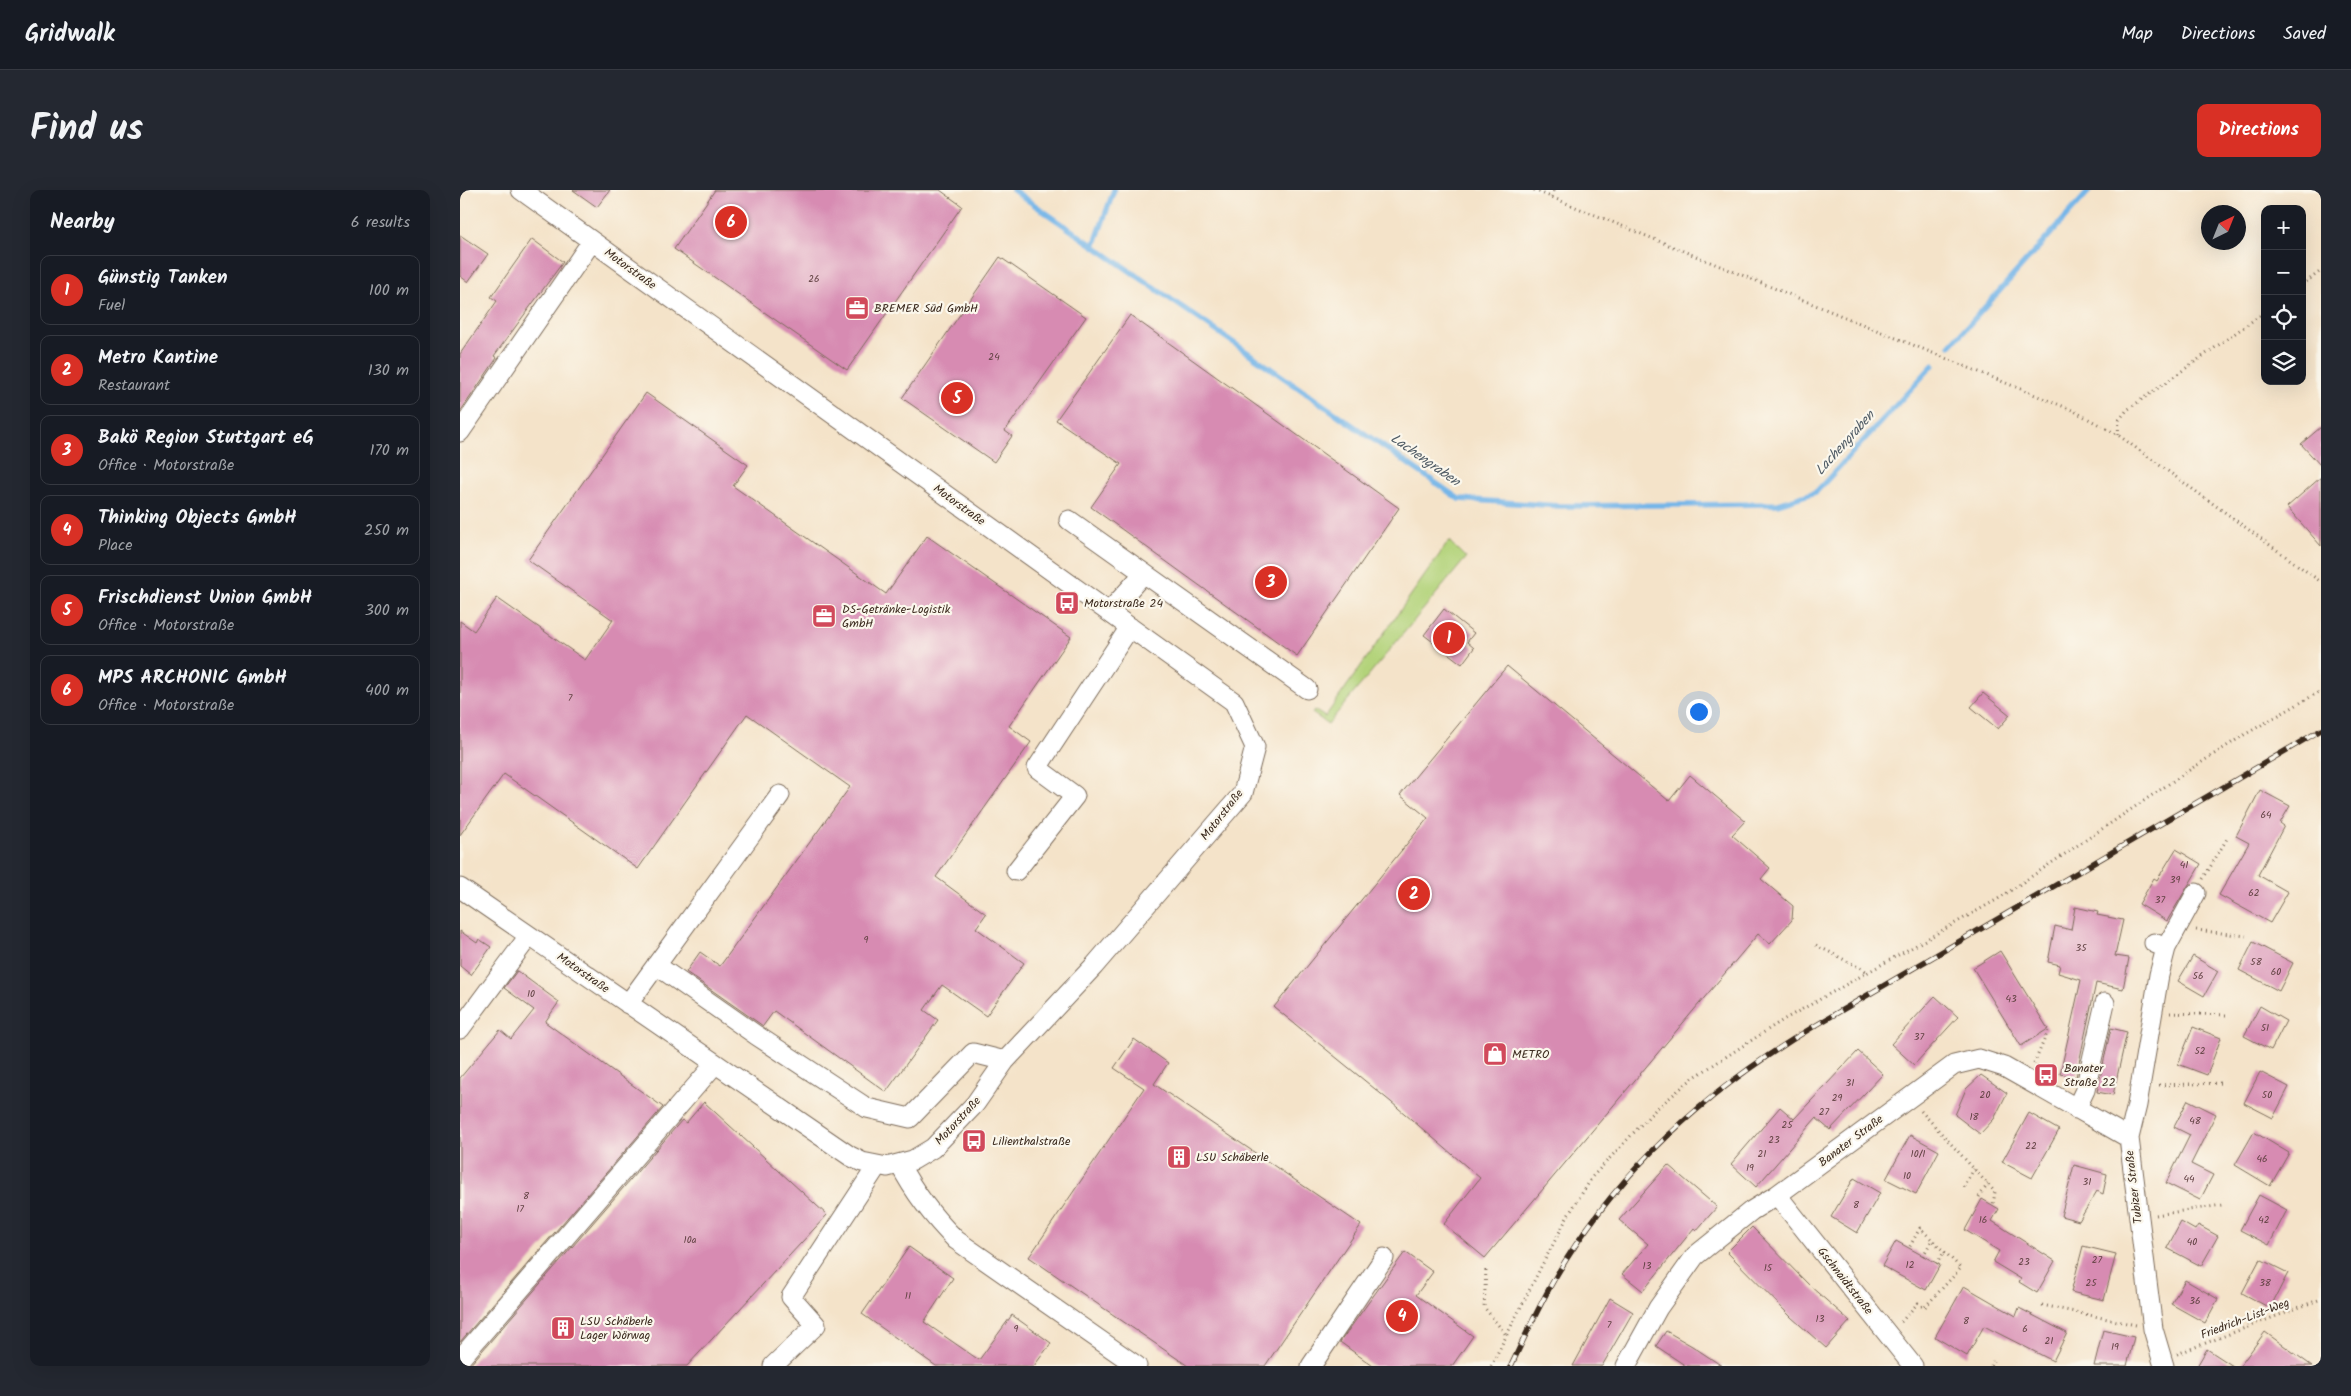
<!DOCTYPE html>
<meta charset="utf-8">
<style>
:root{--surface:#171b24;--page:#242831;--text:#f1f3f6;--muted:#9ea1a6;--line:#363941;--accent:#d93025}
body{margin:0;font-family:Kalam,sans-serif;background:var(--page);color:var(--text)}
.controls{position:absolute;right:15px;top:15px;display:grid;overflow:hidden;border-radius:10px;box-shadow:0 5px 20px #0002}
.controls button{width:45px;height:45px;display:grid;place-items:center;padding:0;border:0;border-bottom:1px solid var(--line);background:var(--surface);color:var(--text);font:25px sans-serif}
.compass{position:absolute;left:1741px;top:15px;width:45px;height:45px;border-radius:50%;background:var(--surface);box-shadow:0 5px 20px #0002;rotate:43deg}
.you{position:absolute;left:1238px;top:521px;width:18px;height:18px;margin:-12px;border:4px solid #fff;border-radius:50%;background:#1a73e8;box-shadow:0 0 0 8px #1a73e833}
.badge{display:grid;place-items:center;width:32px;height:32px;border-radius:50%;background:var(--accent);color:#fff;font-size:16px;font-weight:700}
.pin{position:absolute;translate:-50% -50%;border:2px solid #fff;box-shadow:0 1px 5px #0006}
.list{margin:0;padding:0;list-style:none}
h2{display:flex;justify-content:space-between;align-items:center;height:65px;margin:0;padding:0 20px;font-size:21px}
h2 small{font-size:16px;font-weight:400;color:var(--muted)}
.list li{display:grid;grid-template-columns:32px 1fr auto;gap:15px;align-items:center;box-sizing:border-box;height:70px;margin:0 10px 10px;padding:0 10px;border:1px solid var(--line);border-radius:10px}
.list b{display:block;font-size:19px;white-space:nowrap}
.list p{margin:0;font-size:16px;white-space:nowrap;color:var(--muted)}
.list em{font-size:16px;font-style:normal;color:var(--muted)}
.icon{flex:none;width:28px;height:28px;fill:none;stroke:currentColor;stroke-width:2;stroke-linecap:round;stroke-linejoin:round}
.map{position:relative;flex:none;width:1861px;height:1176px;overflow:hidden;border-radius:10px}
header{display:flex;align-items:center;gap:30px;box-sizing:border-box;height:70px;padding:0 25px;background:var(--surface);border-bottom:1px solid var(--line)}
header strong{font-size:24px}
nav{display:flex;gap:28px;margin-inline-start:auto;font-size:18px}
.intro{display:flex;align-items:center;justify-content:space-between;box-sizing:border-box;height:120px;padding:0 30px}
h1{margin:0;font-size:35px}
.button{padding:12px 22px;border-radius:10px;background:var(--accent);color:#fff;font-size:18px;font-weight:700}
main{display:flex;gap:30px;padding:0 30px}
aside{flex:1;background:var(--surface);border-radius:10px;box-shadow:0 5px 20px #0002}
.map>svg:first-child{display:block}
.green{fill:#b3d37a;stroke:#777e4c}
.lines{fill:none;stroke-linecap:round;stroke-linejoin:round}
.stream{stroke:#74b5e8;stroke-width:5.5}
.building{fill:#d78bb2}
.minor-casing{stroke:#7c6b5a;stroke-width:21}
.path{stroke:#7c6b5a;stroke-width:3;stroke-dasharray:1 4;stroke-linecap:butt}
.minor{stroke:#fff;stroke-width:19}
.rail-casing{stroke:#3b2a1e;stroke-width:5.5}
.rail{stroke:#fbf7ec;stroke-width:4;stroke-dasharray:11;stroke-linecap:butt}
.labels{text-anchor:middle;dominant-baseline:central;stroke-width:4.5;stroke-linejoin:round;paint-order:stroke}
.number-label{font-size:10px;fill:#624243}
.street-label{font-size:12px;fill:#3b2a1e;stroke:#fbf7ec}
.poi-label{font-size:12px;fill:#3b2a1e;stroke:#fbf7ec;text-anchor:start}
.water-label{font-size:14px;font-style:italic;fill:#4f5b65;stroke:#fbf7ec}
</style>
<header>
<strong>Gridwalk</strong>
<nav><a>Map</a><a>Directions</a><a>Saved</a></nav>
</header>
<div class="intro"><h1>Find us</h1><a class="button">Directions</a></div>
<main>
<aside>
<h2>Nearby<small>6 results</small></h2>
<ul class="list">
<li><span class="badge">1</span><div><b>Günstig Tanken</b><p>Fuel</p></div><em>100 m</em></li>
<li><span class="badge">2</span><div><b>Metro Kantine</b><p>Restaurant</p></div><em>130 m</em></li>
<li><span class="badge">3</span><div><b>Bakö Region Stuttgart eG</b><p>Office · Motorstraße</p></div><em>170 m</em></li>
<li><span class="badge">4</span><div><b>Thinking Objects GmbH</b><p>Place</p></div><em>250 m</em></li>
<li><span class="badge">5</span><div><b>Frischdienst Union GmbH</b><p>Office · Motorstraße</p></div><em>300 m</em></li>
<li><span class="badge">6</span><div><b>MPS ARCHONIC GmbH</b><p>Office · Motorstraße</p></div><em>400 m</em></li>
</ul>
</aside>
<div class="map">
<svg width="1861" height="1176" viewBox="0 0 1861 1176">
<rect width="100%" height="100%" fill="#fbf7ec"/>
<filter id="ink" filterUnits="userSpaceOnUse"><feTurbulence type="fractalNoise" baseFrequency=".02" numOctaves="2"/><feDisplacementMap in="SourceGraphic" scale="10" xChannelSelector="R" yChannelSelector="G"/><feConvolveMatrix kernelMatrix="1 2 1 2 8 2 1 2 1" color-interpolation-filters="sRGB"/></filter>
<filter id="wash" filterUnits="userSpaceOnUse"><feTurbulence type="fractalNoise" baseFrequency=".0096" numOctaves="4" result="noise"/><feDisplacementMap in="SourceGraphic" scale="20" xChannelSelector="R" yChannelSelector="G"/><feGaussianBlur stdDeviation="1.12" result="paint"/><feColorMatrix in="noise" values="0 0 0 0 0 0 0 0 0 0 0 0 0 0 0 0 0 1.4 0 .05"/><feComposite in="paint" operator="in"/></filter>
<g filter="url(#wash)">
<rect width="100%" height="100%" fill="#f4e3c9"/>
<path class="green" d="M 989,351 L 1006,368 L 868,534 L 852,523 L 854,520 L 865,527 Z"/>
<g class="lines">
<path class="stream" d="M 553,0 L 999,309 L 1099,316 L 1318,314 L 1356,302 L 1473,175
M 634,56 L 654,0
M 1490,156 L 1630,0"/>
</g>
<g id="blocks">
<path class="building" d="M 113,0 L 150,0 L 137,17 Z
M 255,0 L 480,0 L 502,16 L 387,180 L 214,59 Z
M 0,45 L 28,64 L 8,92 L 0,86 Z
M 72,49 L 103,72 L 34,166 L 37,168 L 0,222 L 0,164 L 37,111 L 31,107 Z
M 540,67 L 626,127 L 545,241 L 552,246 L 534,272 L 442,208 Z
M 670,125 L 939,318 L 837,466 L 631,317 L 661,274 L 596,230 Z
M 186,203 L 288,275 L 273,296 L 426,404 L 467,346 L 611,447 L 549,536 L 571,552 L 476,687 L 526,724 L 516,738 L 564,773 L 526,826 L 482,795 L 464,820 L 478,830 L 426,902 L 314,821 L 303,836 L 226,782 L 240,762 L 260,776 L 390,597 L 287,524 L 178,679 L 44,584 L 0,645 L 0,431 L 14,441 L 37,408 L 125,470 L 153,430 L 68,370 Z
M 1861,237 L 1861,276 L 1841,254 Z
M 1861,287 L 1861,356 L 1827,317 Z
M 984,419 L 1014,443 L 1007,452 L 1014,458 L 1002,474 L 964,445 Z
M 1047,476 L 1209,611 L 1230,585 L 1285,631 L 1272,645 L 1310,678 L 1301,689 L 1333,716 L 1332,730 L 1310,754 L 1298,744 L 1025,1068 L 984,1034 L 1020,988 L 931,912 L 814,817 L 968,628 L 940,605 Z
M 1523,503 L 1550,525 L 1538,539 L 1511,517 Z
M 1800,600 L 1830,616 L 1820,633 L 1824,636 L 1798,685 L 1828,702 L 1810,733 L 1759,705 L 1789,653 L 1776,646 Z
M 1716,659 L 1741,674 L 1707,731 L 1679,714 L 1694,688 L 1697,690 Z
M 1615,717 L 1638,722 L 1637,725 L 1663,730 L 1655,766 L 1669,768 L 1663,799 L 1636,793 L 1616,887 L 1600,884 L 1621,790 L 1598,783 L 1600,775 L 1588,772 L 1595,736 L 1611,740 Z
M 0,741 L 17,753 L 19,749 L 31,757 L 11,785 L 0,776 Z
M 1793,752 L 1833,773 L 1819,801 L 1779,780 Z
M 1540,761 L 1588,839 L 1561,856 L 1513,778 Z
M 1733,766 L 1758,781 L 1744,806 L 1718,791 Z
M 57,781 L 99,812 L 85,832 L 203,917 L 0,1152 L 0,888 L 40,840 L 51,849 L 74,820 L 44,798 Z
M 1475,806 L 1498,827 L 1454,875 L 1431,854 Z
M 1800,816 L 1826,831 L 1811,860 L 1784,846 Z
M 1733,837 L 1761,848 L 1747,885 L 1718,874 Z
M 1651,838 L 1667,842 L 1653,905 L 1637,902 Z
M 674,849 L 708,873 L 694,894 L 901,1035 L 805,1176 L 728,1176 L 569,1067 L 684,898 L 654,878 Z
M 1398,861 L 1423,884 L 1370,940 L 1356,928 L 1296,997 L 1271,974 L 1320,917 L 1334,929 Z
M 1800,882 L 1829,897 L 1813,928 L 1784,913 Z
M 1521,885 L 1547,903 L 1534,929 L 1520,944 L 1495,925 L 1506,899 Z
M 1728,910 L 1756,924 L 1731,974 L 1753,985 L 1740,1010 L 1706,993 L 1730,945 L 1714,937 Z
M 244,912 L 367,1025 L 227,1176 L 9,1176 L 222,930 L 226,933 Z
M 1569,923 L 1599,940 L 1572,988 L 1542,972 Z
M 1794,942 L 1829,963 L 1810,996 L 1775,975 Z
M 1450,945 L 1479,961 L 1456,1004 L 1426,989 Z
M 1208,975 L 1257,1017 L 1236,1041 L 1234,1038 L 1183,1101 L 1162,1084 L 1188,1054 L 1159,1030 Z
M 1614,975 L 1647,984 L 1643,1004 L 1637,1001 L 1619,1031 L 1601,1026 Z
M 1394,988 L 1420,1003 L 1397,1043 L 1371,1027 Z
M 1799,1005 L 1827,1020 L 1809,1055 L 1780,1040 Z
M 1522,1009 L 1539,1019 L 1532,1031 L 1595,1071 L 1577,1103 L 1559,1092 L 1561,1089 L 1533,1072 L 1539,1061 L 1505,1040 Z
M 1721,1032 L 1735,1040 L 1738,1035 L 1758,1046 L 1741,1076 L 1707,1058 Z
M 1292,1037 L 1350,1096 L 1390,1131 L 1366,1158 L 1331,1127 L 1267,1062 Z
M 1436,1051 L 1480,1075 L 1466,1100 L 1422,1076 Z
M 1623,1056 L 1656,1064 L 1644,1110 L 1611,1102 Z
M 449,1057 L 493,1088 L 464,1132 L 519,1170 L 552,1125 L 591,1153 L 574,1176 L 476,1176 L 402,1124 Z
M 945,1062 L 973,1082 L 956,1105 L 1013,1146 L 992,1176 L 913,1176 L 880,1152 Z
M 1800,1069 L 1828,1083 L 1810,1118 L 1782,1103 Z
M 1725,1090 L 1758,1109 L 1745,1133 L 1711,1114 Z
M 1504,1096 L 1556,1126 L 1559,1118 L 1607,1143 L 1593,1171 L 1524,1136 L 1507,1166 L 1475,1147 Z
M 1150,1108 L 1173,1122 L 1142,1176 L 1113,1176 Z
M 1643,1140 L 1674,1147 L 1667,1176 L 1634,1176 Z
M 1206,1141 L 1232,1156 L 1262,1176 L 1226,1176 L 1196,1156 Z
M 1805,1142 L 1852,1176 L 1780,1176 Z
M 1747,1159 L 1773,1176 L 1737,1176 Z"/>
</g>
</g>
<g filter="url(#ink)">
<use href="#blocks" fill-opacity="0" stroke="#7c6b5a" stroke-width="1"/>
<g class="lines">
<defs>
<path id="minor" d="M 0,242 L 132,51
M 609,330 L 847,499
M 649,422 L 684,383
M 556,681 L 615,606 L 577,578 L 670,437
M 0,698 L 390,966 L 402,972 L 427,977 L 453,970 L 473,958 L 515,914 L 545,871 L 634,776 L 783,603 L 795,557 L 774,512 L 61,0
M 1694,753 L 1706,758 L 1699,785 L 1677,915 L 1669,948 L 1693,1139 L 1704,1176
M 1706,758 L 1736,703
M 196,775 L 296,845 L 407,918 L 450,928 L 513,863 L 545,871
M 168,814 L 320,605
M 0,839 L 69,746
M 1616,919 L 1625,900 L 1645,813
M 440,975 C 455,1004 473,1027 496,1050 L 677,1176
M 1317,1005 L 1453,1176
M 0,1169 L 255,874
M 313,1176 L 356,1135 L 331,1107 L 417,976
M 851,1176 L 924,1068
M 1166,1176 L 1198,1118 L 1235,1066 L 1291,1021 L 1317,1005 L 1494,875 L 1519,869 L 1544,877 L 1669,948"/>
</defs>
<use href="#minor" class="minor-casing"/>
<path class="path" d="M 1074,0 L 1612,220 L 1658,245 L 1861,392
M 1092,7 L 1094,0
M 1842,95 L 1861,81
M 1658,245 L 1659,230 L 1667,220 L 1805,122
M 1743,689 L 1768,647
M 1736,740 L 1786,746
M 1356,755 L 1406,781
M 1710,823 L 1767,825
M 1574,874 L 1588,841
M 1699,895 L 1763,893
M 1461,921 L 1535,1002 L 1533,1015
M 1504,997 L 1514,979
M 1519,1007 L 1528,994
M 1696,1025 L 1762,1015
M 1463,1066 L 1472,1050
M 1477,1074 L 1484,1062
M 1026,1080 L 1024,1117 L 1046,1145
M 1582,1115 L 1676,1135
M 1441,1132 L 1458,1113 L 1464,1118 L 1501,1078 L 1460,1038 L 1449,1058
M 1717,1164 L 1861,1109
M 1031,1176 L 1080,1079 L 1109,1024 L 1133,986 L 1195,920 L 1233,888 L 1323,830 L 1538,709 L 1734,577 L 1784,545 L 1861,501
M 1531,1176 L 1533,1171"/>
<use href="#minor" class="minor"/>
<defs>
<path id="rail" d="M 1051,1176 C 1065,1146 1079,1116 1095,1088 C 1157,981 1247,900 1353,837 L 1861,540"/>
</defs>
<use href="#rail" class="rail-casing"/>
<use href="#rail" class="rail"/>
</g>
</g>
<defs>
<symbol id="office-square" viewBox="-11 -11 22 22"><rect x="-9" y="-9" width="18" height="18" rx="4" fill="#d1495b" stroke="#fbf7ec"/><path d="M-6-3h4V-5.5h4V-3h4V5H-6ZM-1-4.5V-3h2v-1.5ZM-6 0V1H6V0Z" fill="#fff"/></symbol>
<symbol id="bus-square" viewBox="-11 -11 22 22"><rect x="-9" y="-9" width="18" height="18" rx="4" fill="#d1495b" stroke="#fbf7ec"/><path d="M-5-6H5V4H4V6H2V4H-2V6H-4V4H-5ZM-3.5-4V0h7V-4ZM-3.5 1.2v1.5H-2V1.2ZM2 1.2v1.5H3.5V1.2Z" fill="#fff"/></symbol>
<symbol id="shop-square" viewBox="-11 -11 22 22"><rect x="-9" y="-9" width="18" height="18" rx="4" fill="#d1495b" stroke="#fbf7ec"/><path d="M-5-2.5h2.3a2.7 3.5 0 0 1 5.4 0H5L5.5 6h-11ZM-1.5-2.5h3a1.5 2.3 0 0 0-3 0Z" fill="#fff"/></symbol>
<symbol id="building-square" viewBox="-11 -11 22 22"><rect x="-9" y="-9" width="18" height="18" rx="4" fill="#d1495b" stroke="#fbf7ec"/><path d="M-4-6H4V6H1V3H-1V6H-4ZM-2.5-4.3h1.7v1.8h-1.7ZM.8-4.3h1.7v1.8H.8ZM-2.5-1h1.7V.8h-1.7ZM.8-1h1.7V.8H.8Z" fill="#fff"/></symbol>
</defs>
<g fill-rule="evenodd">
<use href="#office-square" x="383" y="104" width="28" height="28"/>
<use href="#bus-square" x="593" y="399" width="28" height="28"/>
<use href="#office-square" x="350" y="412" width="28" height="28"/>
<use href="#shop-square" x="1021" y="850" width="28" height="28"/>
<use href="#bus-square" x="1572" y="871" width="28" height="28"/>
<use href="#bus-square" x="500" y="937" width="28" height="28"/>
<use href="#building-square" x="705" y="953" width="28" height="28"/>
<use href="#building-square" x="89" y="1124" width="28" height="28"/>
</g>
<g class="labels">
<g class="number-label">
<text x="354" y="89">26</text>
<text x="534" y="167">24</text>
<text x="110" y="508">7</text>
<text x="1806" y="625">64</text>
<text x="1724" y="675">41</text>
<text x="1715" y="690">39</text>
<text x="1794" y="703">62</text>
<text x="1700" y="710">37</text>
<text x="406" y="750">9</text>
<text x="1621" y="758">35</text>
<text x="1796" y="772">58</text>
<text x="1816" y="782">60</text>
<text x="1738" y="786">56</text>
<text x="71" y="804">10</text>
<text x="1551" y="809">43</text>
<text x="1805" y="838">51</text>
<text x="1459" y="847">37</text>
<text x="1740" y="861">52</text>
<text x="1390" y="893">31</text>
<text x="1525" y="905">20</text>
<text x="1807" y="905">50</text>
<text x="1377" y="908">29</text>
<text x="1364" y="922">27</text>
<text x="1514" y="927">18</text>
<text x="1735" y="931">48</text>
<text x="1327" y="935">25</text>
<text x="1314" y="950">23</text>
<text x="1571" y="956">22</text>
<text x="1302" y="964">21</text>
<text x="1458" y="964">10/1</text>
<text x="1802" y="969">46</text>
<text x="1290" y="978">19</text>
<text x="1447" y="986">10</text>
<text x="1729" y="989">44</text>
<text x="1627" y="992">31</text>
<text x="66" y="1006">8</text>
<text x="1396" y="1015">8</text>
<text x="60" y="1019">17</text>
<text x="1523" y="1030">16</text>
<text x="1804" y="1030">42</text>
<text x="230" y="1050">10a</text>
<text x="1732" y="1052">40</text>
<text x="1637" y="1070">27</text>
<text x="1564" y="1072">23</text>
<text x="1450" y="1075">12</text>
<text x="1187" y="1076">13</text>
<text x="1308" y="1078">15</text>
<text x="1631" y="1093">25</text>
<text x="1805" y="1093">38</text>
<text x="448" y="1106">11</text>
<text x="1735" y="1111">36</text>
<text x="1360" y="1129">13</text>
<text x="1506" y="1131">8</text>
<text x="1149" y="1135">7</text>
<text x="556" y="1139">9</text>
<text x="1565" y="1139">6</text>
<text x="1589" y="1151">21</text>
<text x="1655" y="1157">19</text>
</g>
<g class="street-label">
<text transform="translate(170 79) rotate(36)">Motorstraße</text>
<text transform="translate(499 315) rotate(36)">Motorstraße</text>
<text transform="translate(762 625) rotate(-52)">Motorstraße</text>
<text transform="translate(123 783) rotate(35)">Motorstraße</text>
<text transform="translate(498 931) rotate(-47)">Motorstraße</text>
<text transform="translate(1391 951) rotate(-37)">Banater Straße</text>
<text transform="translate(1674 997) rotate(-97)">Tubizer Straße</text>
<text transform="translate(1385 1091) rotate(52)">Gschnaidtstraße</text>
<text transform="translate(1785 1129) rotate(-21)">Friedrich-List-Weg</text>
</g>
<g class="poi-label">
<text x="414" y="118">BREMER Süd GmbH</text>
<text x="624" y="413">Motorstraße 24</text>
<text x="382" y="419">DS-Getränke-Logistik<tspan x="382" dy="14">GmbH</tspan></text>
<text x="1052" y="864">METRO</text>
<text x="1604" y="878">Banater<tspan x="1604" dy="14">Straße 22</tspan></text>
<text x="532" y="951">Lilienthalstraße</text>
<text x="736" y="967">LSU Schäberle</text>
<text x="120" y="1131">LSU Schäberle<tspan x="120" dy="14">Lager Wörwag</tspan></text>
</g>
<g class="water-label">
<text transform="translate(1385 253) rotate(-48)">Lachengraben</text>
<text transform="translate(965 270) rotate(35)">Lachengraben</text>
</g>
</g>
</svg>
<div class="controls">
<button>+</button>
<button>−</button>
<button><svg class="icon" aria-label="locate" viewBox="0 0 24 24"><circle cx="12" cy="12" r="6"/><path d="M12 2v4M12 18v4M2 12h4M18 12h4"/></svg></button>
<button><svg class="icon" aria-label="layers" viewBox="0 0 24 24"><path d="M12 4l9 5-9 5-9-5zM3 14l9 5 9-5"/></svg></button>
</div>
<svg class="compass" viewBox="-18 -18 36 36"><path d="M0-13l5 13h-10z" fill="#e53935"/><path d="M0 13l5-13h-10z" fill="#9ea1a6"/></svg>
<div class="you"></div>
<div class="pin badge" style="left:989px;top:448px">1</div>
<div class="pin badge" style="left:954px;top:704px">2</div>
<div class="pin badge" style="left:811px;top:392px">3</div>
<div class="pin badge" style="left:942px;top:1126px">4</div>
<div class="pin badge" style="left:497px;top:208px">5</div>
<div class="pin badge" style="left:271px;top:32px">6</div>
</div>
</main>
